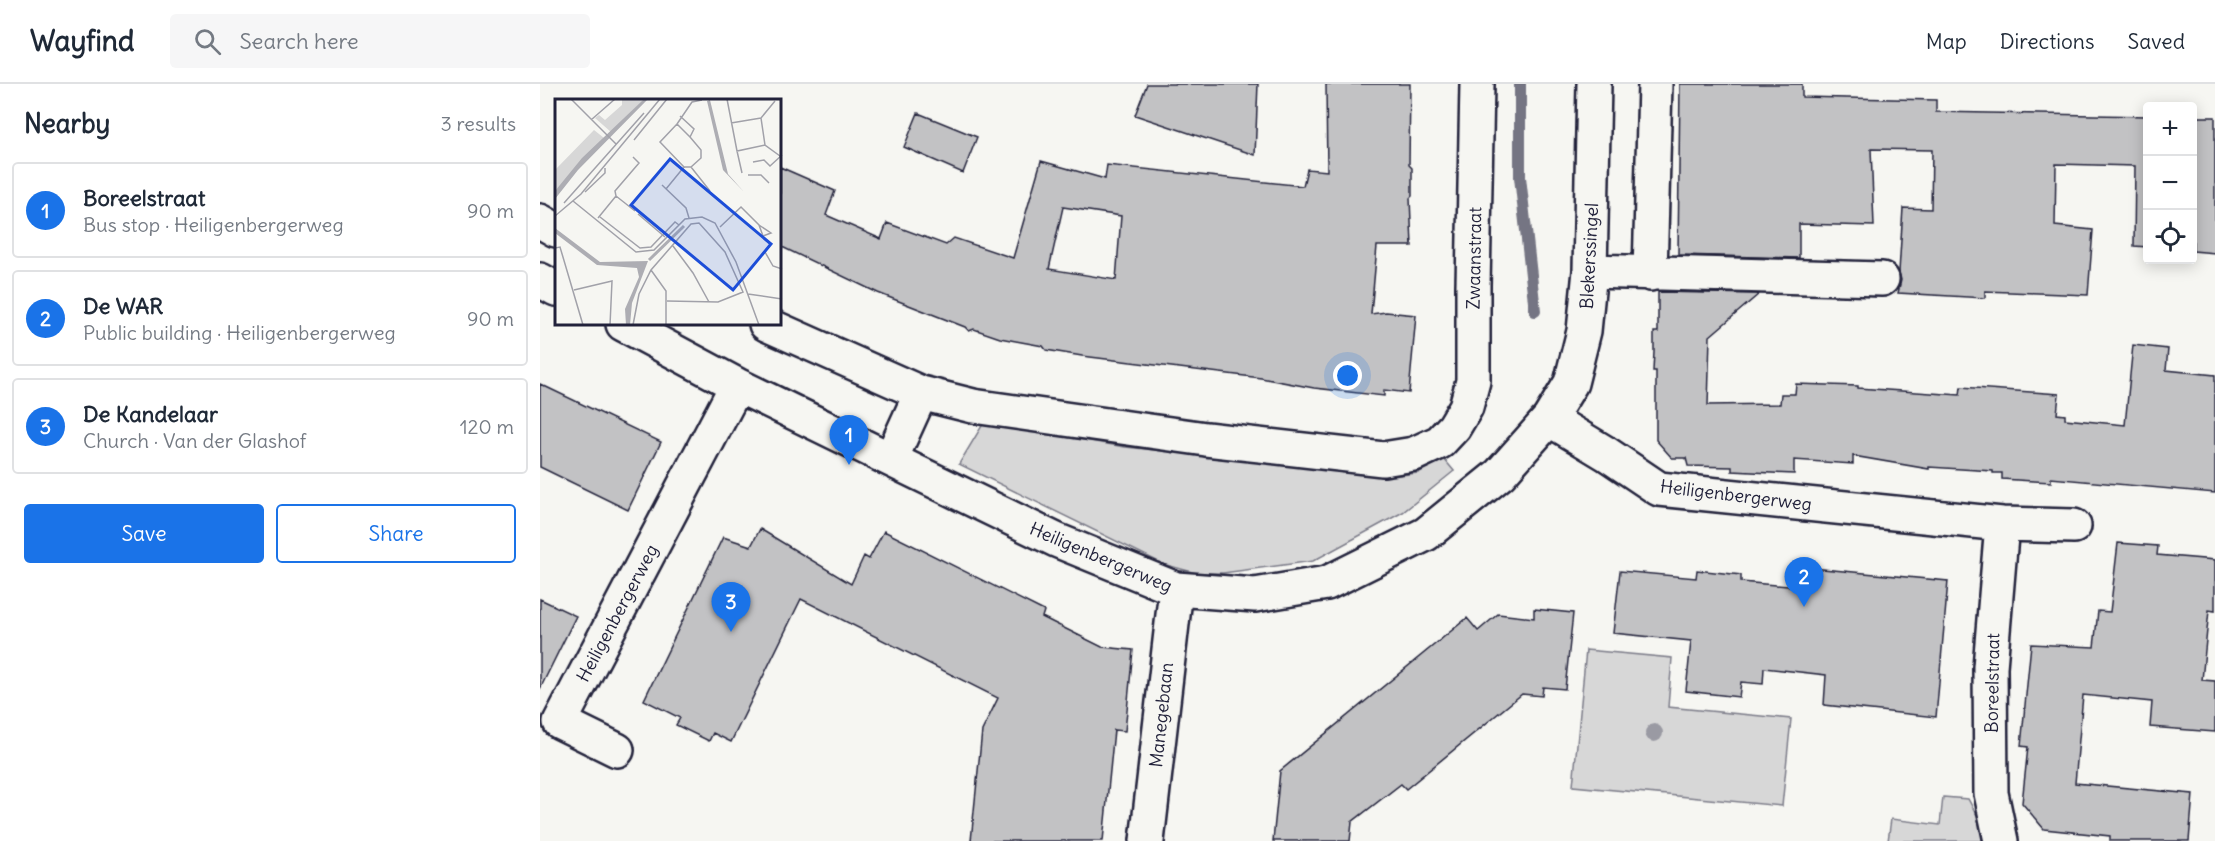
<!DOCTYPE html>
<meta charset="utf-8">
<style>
:root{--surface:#fff;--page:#f6f6f7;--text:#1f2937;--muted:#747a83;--line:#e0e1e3;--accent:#1a73e8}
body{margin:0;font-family:Delius,sans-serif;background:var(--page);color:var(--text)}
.controls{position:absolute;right:18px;top:18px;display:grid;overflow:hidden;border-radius:6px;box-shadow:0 3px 15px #0003}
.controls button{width:54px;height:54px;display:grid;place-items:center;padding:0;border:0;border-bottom:2px solid var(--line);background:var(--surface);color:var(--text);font:30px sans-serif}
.you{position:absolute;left:808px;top:292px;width:21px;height:21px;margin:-15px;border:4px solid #fff;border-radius:50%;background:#1a73e8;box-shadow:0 0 0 9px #1a73e833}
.badge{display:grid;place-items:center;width:39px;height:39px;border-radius:50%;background:var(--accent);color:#fff;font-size:20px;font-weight:700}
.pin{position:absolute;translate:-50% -50px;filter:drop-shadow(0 2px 3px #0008)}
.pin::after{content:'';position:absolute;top:32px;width:21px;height:18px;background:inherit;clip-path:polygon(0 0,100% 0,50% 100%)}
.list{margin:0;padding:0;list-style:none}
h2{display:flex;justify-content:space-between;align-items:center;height:78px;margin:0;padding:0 24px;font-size:26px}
h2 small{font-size:20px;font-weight:400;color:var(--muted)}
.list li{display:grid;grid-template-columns:39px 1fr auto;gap:18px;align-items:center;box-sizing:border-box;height:96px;margin:0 12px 12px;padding:0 12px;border:2px solid var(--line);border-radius:6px}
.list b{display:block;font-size:22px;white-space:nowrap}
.list p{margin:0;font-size:20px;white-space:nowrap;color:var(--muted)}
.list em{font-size:20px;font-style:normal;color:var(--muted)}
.actions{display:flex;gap:12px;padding:18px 24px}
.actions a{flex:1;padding:14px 0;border:2px solid var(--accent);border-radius:6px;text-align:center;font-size:21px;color:var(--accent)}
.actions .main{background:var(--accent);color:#fff}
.icon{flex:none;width:33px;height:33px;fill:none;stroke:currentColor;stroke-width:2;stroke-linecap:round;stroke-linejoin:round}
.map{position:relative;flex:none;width:1675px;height:757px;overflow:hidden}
header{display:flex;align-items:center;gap:36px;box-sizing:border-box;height:84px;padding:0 30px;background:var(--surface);border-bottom:2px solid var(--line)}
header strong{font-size:28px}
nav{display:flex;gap:33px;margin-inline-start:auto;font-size:21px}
.search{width:420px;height:54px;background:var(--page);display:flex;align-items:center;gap:15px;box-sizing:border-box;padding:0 21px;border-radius:6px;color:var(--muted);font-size:22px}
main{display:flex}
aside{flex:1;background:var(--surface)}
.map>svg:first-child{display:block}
.green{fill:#d7d7d7;stroke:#7c7c89;stroke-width:1.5}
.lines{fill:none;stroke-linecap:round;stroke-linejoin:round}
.stream{stroke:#757583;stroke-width:12}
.building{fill:#c2c2c4;stroke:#22223b;stroke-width:1.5;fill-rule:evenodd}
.minor-casing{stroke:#22223b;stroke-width:38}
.minor{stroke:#f6f6f2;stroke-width:33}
.tree{fill:#9a9aa3}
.labels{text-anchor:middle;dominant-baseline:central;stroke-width:6;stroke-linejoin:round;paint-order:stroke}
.street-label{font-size:18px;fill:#22223b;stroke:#f6f6f2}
.inset-river{fill:none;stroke:#adadb3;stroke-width:3}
.inset-road{fill:none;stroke:#a1a1a9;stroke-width:1.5}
.view{fill:#1d4ed8;fill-opacity:0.15;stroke:#1d4ed8;stroke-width:3}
.inset-edge{fill:none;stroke:#22223b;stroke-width:3}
</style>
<header>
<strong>Wayfind</strong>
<div class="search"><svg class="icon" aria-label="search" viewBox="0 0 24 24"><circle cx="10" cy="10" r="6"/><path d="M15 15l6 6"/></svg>Search here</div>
<nav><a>Map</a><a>Directions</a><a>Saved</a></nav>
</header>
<main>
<aside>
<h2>Nearby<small>3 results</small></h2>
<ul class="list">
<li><span class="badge">1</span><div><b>Boreelstraat</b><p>Bus stop · Heiligenbergerweg</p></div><em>90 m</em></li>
<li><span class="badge">2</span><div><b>De WAR</b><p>Public building · Heiligenbergerweg</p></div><em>90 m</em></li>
<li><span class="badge">3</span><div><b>De Kandelaar</b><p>Church · Van der Glashof</p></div><em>120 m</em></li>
</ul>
<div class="actions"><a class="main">Save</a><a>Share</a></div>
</aside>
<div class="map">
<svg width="1675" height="757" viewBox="0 0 1675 757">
<rect width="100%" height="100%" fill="#f6f6f2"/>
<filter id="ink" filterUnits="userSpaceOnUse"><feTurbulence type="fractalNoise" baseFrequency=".0167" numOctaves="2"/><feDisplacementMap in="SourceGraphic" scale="12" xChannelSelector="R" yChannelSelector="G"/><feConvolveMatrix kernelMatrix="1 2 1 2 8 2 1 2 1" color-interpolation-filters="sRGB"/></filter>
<g filter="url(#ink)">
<path class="green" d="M 446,335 L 490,347 L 585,363 L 716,376 L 844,393 L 878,389 L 904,375 L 914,387 L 863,428 L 773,477 L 683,489 L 656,489 L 623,480 L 419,380 Z
M 1046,566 L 1132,574 L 1128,623 L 1251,635 L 1242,722 L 1033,702 Z
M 1403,713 L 1428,715 L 1451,757 L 1348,757 L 1351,735 L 1400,741 Z"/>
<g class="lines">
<path class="stream" d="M 980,0 L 980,93 L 995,227"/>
</g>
<path class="building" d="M 607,0 L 718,0 L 715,71 L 595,31 Z
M 786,0 L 870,0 L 869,81 L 872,84 L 872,112 L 870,114 L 872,162 L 837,162 L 831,230 L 846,228 L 876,231 L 869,309 L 844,306 L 844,312 L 774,304 L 721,294 L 542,272 L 506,266 L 503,262 L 460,254 L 434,245 L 429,247 L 425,243 L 338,209 L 240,162 L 240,83 L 295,107 L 286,131 L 341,155 L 347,139 L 406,161 L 414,154 L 473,174 L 501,77 L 565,95 L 567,81 L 763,102 L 767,85 L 787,87 ZM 523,123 L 581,132 L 576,196 L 509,185 Z
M 1140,0 L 1262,0 L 1262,13 L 1396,16 L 1396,28 L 1608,32 L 1608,163 L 1594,162 L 1595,82 L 1516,80 L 1515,142 L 1553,146 L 1548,211 L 1445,207 L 1445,214 L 1358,209 L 1361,196 L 1359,188 L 1363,124 L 1391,125 L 1392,66 L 1331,65 L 1334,142 L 1259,140 L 1259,174 L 1138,171 Z
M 378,29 L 437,53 L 423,89 L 364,63 Z
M 1653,33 L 1675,33 L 1675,169 L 1653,167 Z
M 1118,208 L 1219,210 L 1170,252 L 1168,321 L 1240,320 L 1241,310 L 1255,310 L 1256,300 L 1318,302 L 1318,304 L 1420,311 L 1421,303 L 1519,310 L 1517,330 L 1525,331 L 1525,335 L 1585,341 L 1593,261 L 1628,265 L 1626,286 L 1675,291 L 1675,409 L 1511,394 L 1511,398 L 1462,395 L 1462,389 L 1453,389 L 1453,387 L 1389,383 L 1389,385 L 1313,372 L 1313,380 L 1254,376 L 1254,390 L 1192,387 L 1192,383 L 1148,382 L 1146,374 L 1132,374 L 1116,356 L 1116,287 L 1113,287 L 1114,268 L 1114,248 L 1118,248 Z
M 0,300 L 121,358 L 88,426 L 0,383 Z
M 220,445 L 311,500 L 324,472 L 329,475 L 344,447 L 504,527 L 502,533 L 562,563 L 593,566 L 585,647 L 574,646 L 563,757 L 431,757 L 442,647 L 458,614 L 261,515 L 191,658 L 173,649 L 169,657 L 136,641 L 140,634 L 104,616 L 183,453 L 211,462 Z
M 1578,459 L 1618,462 L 1617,471 L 1675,476 L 1675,527 L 1669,526 L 1662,596 L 1675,597 L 1675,648 L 1610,643 L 1612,618 L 1543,611 L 1535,699 L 1653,710 L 1649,757 L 1570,757 L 1570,752 L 1504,745 L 1482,719 L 1488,663 L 1481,662 L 1491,560 L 1554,563 L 1558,527 L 1570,528 Z
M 1272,484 L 1408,497 L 1396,633 L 1284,621 L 1286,591 L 1224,584 L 1223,600 L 1201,598 L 1199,613 L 1146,607 L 1151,557 L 1073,549 L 1080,487 L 1156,494 L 1157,486 L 1201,491 L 1201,498 L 1270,504 Z
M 0,515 L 36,532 L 0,605 Z
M 994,525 L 1033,529 L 1025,605 L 1003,603 L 1002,612 L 982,610 L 866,705 L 861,700 L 812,738 L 810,757 L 733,757 L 740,687 L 927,534 L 938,547 L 958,530 L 994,534 Z"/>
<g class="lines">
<defs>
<path id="minor" d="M 0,137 L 16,146
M 1050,187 L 1342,195
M 1110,190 L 1115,0
M 0,196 L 16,205
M 83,240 L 197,301 L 516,456 L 636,505 L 715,511 L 787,499 L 886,450 L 960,390 L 1009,335 L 1031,299 L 1044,247 L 1050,187 L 1054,0
M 226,240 L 381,309 L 433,322 L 666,355 L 843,375 L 874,370 L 900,358 L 914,343 L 926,323 L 933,297 L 933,202 L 937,0
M 1009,335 L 1067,370 L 1119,405 L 1462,440 L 1534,442
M 351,375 L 381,309
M 77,666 L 20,638 L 197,301
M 607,757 L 636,505
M 1461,757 L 1451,709 L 1450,583 L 1462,440"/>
</defs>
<use href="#minor" class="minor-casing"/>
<use href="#minor" class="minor"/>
</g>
<circle class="tree" cx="1114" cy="649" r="9"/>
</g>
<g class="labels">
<g class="street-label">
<text transform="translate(1049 172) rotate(-87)">Blekerssingel</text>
<text transform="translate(934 174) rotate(-89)">Zwaanstraat</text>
<text transform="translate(1196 411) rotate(7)">Heiligenbergerweg</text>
<text transform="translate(561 473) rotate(23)">Heiligenbergerweg</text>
<text transform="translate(77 529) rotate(-62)">Heiligenbergerweg</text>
<text transform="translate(1452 599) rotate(-89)">Boreelstraat</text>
<text transform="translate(621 631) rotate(-84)">Manegebaan</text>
</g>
</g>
<g transform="translate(15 15)">
<rect width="226" height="226" fill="#f6f6f2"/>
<path d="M 67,0 L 89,0 L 56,33 L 40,19 L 44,16 L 50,21 L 67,6 ZM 39,31 L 49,39 L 0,92 L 0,71 Z" fill="#d7d7d7"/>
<path d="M 89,0 L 93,0 L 23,71 L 0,100 L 0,92 L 27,59 ZM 155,1 L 173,75 L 189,93 L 168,71 L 152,2 ZM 0,129 L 45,163 L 93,162 L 77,204 L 75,226 L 71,226 L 70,210 L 84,178 L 82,169 L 42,166 L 0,134 Z" fill="#adadb3"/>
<path class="inset-river" d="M 94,161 L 129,127"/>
<path class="inset-road" d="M 16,0 L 61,45M 172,0 L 182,52 L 210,46M 220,2 L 206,19 L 210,46 L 225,57M 36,21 L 60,0M 176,24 L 206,19M 122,25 L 105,43 L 129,68M 122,25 L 135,38 L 139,30 L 125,17M 122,25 L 137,3 L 147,1M 79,41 L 112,0M 182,52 L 187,74M 198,63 L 209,61 L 215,67 L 227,56M 129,68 L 136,68 L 146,59 L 146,51 L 135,38M 136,68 L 155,92M 193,76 L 206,76 L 214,84M 107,86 L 131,109 L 134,119M 111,90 L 129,68M 30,93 L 50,74 L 50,69M 61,97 L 80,112M 18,102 L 81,153 L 99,151 L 130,120 L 147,118 L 160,124 L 181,163 L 204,226M 9,104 L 89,14M 83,115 L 110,138M 0,117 L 26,95 L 105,0M 45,118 L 85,149 L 96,148 L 120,123 L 124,126M 43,119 L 61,97 L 60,92 L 84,64 L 78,58M 165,128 L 186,108 L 204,126 L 208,137 L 216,134 L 204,126M 118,147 L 138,174 L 154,203M 0,149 L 5,148 L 28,226M 210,153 L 218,167 L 227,170M 96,171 L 111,192 L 111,226M 19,191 L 57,182 L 55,226M 193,195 L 227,200M 78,226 L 84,195 L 96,171 L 136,125 L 144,124 L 170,153 L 188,193 L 163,203 L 112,202"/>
<path class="view" d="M 115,60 L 216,145 L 178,191 L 76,106 Z"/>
<rect width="226" height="226" class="inset-edge"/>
</g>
</svg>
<div class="controls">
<button>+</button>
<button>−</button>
<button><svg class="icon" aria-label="locate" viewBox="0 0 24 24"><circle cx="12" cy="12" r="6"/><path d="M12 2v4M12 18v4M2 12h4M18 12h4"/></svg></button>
</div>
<div class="you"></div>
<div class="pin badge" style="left:309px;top:381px">1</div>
<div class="pin badge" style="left:1264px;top:523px">2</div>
<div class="pin badge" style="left:191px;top:548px">3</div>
</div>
</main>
